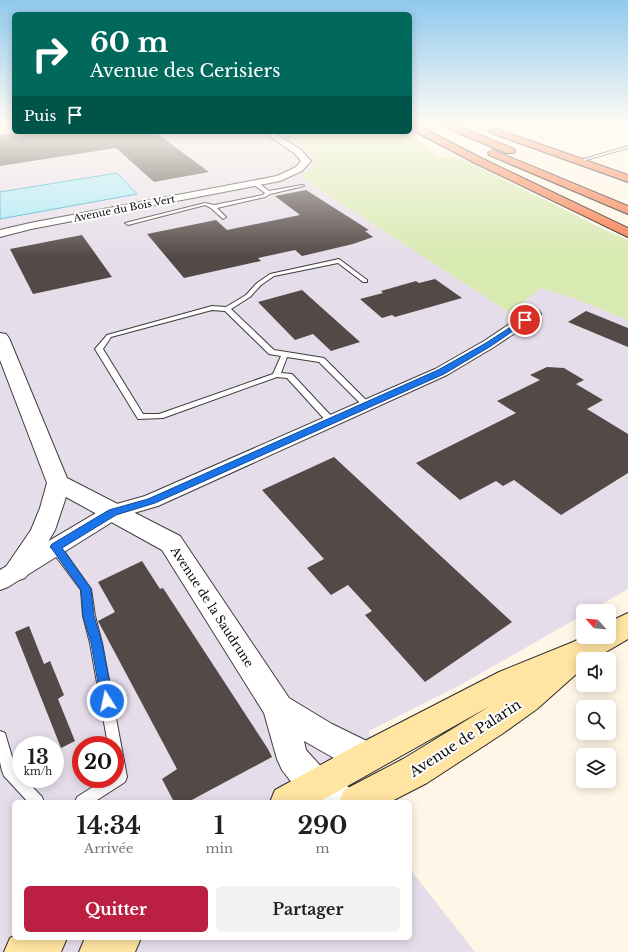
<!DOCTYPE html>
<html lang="fr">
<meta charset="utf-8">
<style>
body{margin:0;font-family:"Libre Baskerville",serif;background:#f2f2f2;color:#202124;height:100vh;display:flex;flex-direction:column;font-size:15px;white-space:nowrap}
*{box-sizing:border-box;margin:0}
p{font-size:13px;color:#757577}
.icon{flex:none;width:22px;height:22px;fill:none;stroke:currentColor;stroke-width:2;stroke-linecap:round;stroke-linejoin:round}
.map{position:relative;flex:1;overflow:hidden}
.panel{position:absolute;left:12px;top:800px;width:400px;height:140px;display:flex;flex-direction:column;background:#fff;border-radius:6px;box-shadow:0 2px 10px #0003}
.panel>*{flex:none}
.guide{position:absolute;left:12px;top:12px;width:400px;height:122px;border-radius:6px;box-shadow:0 2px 10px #0003;background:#00695c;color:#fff;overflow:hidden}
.needle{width:26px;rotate:297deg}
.fabs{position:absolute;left:576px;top:604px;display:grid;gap:8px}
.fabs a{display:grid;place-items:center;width:40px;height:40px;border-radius:6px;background:#fff;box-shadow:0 2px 10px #0003;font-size:20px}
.speed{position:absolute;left:12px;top:736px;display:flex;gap:8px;font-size:20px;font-weight:700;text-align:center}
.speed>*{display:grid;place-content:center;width:52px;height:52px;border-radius:50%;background:#fff;box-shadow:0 2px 10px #0003;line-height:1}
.speed small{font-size:10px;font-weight:400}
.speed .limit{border:6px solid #d22;background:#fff;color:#111}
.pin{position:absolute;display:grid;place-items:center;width:34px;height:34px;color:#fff;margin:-17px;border:2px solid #fff;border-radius:50%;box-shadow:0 1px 4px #0007}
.me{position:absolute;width:44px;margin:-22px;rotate:350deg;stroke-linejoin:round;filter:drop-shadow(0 0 3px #0008)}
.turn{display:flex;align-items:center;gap:14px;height:84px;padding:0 12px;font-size:18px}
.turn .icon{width:52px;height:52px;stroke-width:2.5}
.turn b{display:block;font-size:28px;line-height:34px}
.then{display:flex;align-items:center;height:38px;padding:0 12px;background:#0003;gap:8px;font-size:15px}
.eta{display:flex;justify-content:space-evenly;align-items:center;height:68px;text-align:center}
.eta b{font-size:24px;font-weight:800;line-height:28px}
.action{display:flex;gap:8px;margin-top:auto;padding:8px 12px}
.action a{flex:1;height:46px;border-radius:6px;background:#bb2043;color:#fff;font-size:16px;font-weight:800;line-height:46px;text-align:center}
.action a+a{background:#f2f2f2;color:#202124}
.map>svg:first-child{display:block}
.industrial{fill:#e6ddea;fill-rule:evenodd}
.green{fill:#d8e9b1}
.water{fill:#abe8f7;stroke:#30acd0}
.building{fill:#534946}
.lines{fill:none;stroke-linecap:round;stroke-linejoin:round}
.service-casing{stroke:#3d3d3d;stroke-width:2}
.minor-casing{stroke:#3d3d3d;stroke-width:2}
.tertiary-casing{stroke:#3d3d3d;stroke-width:2}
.secondary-casing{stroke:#2c2c2c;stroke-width:2}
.motorway-casing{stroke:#1b1b1b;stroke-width:2}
.service{fill:#fff;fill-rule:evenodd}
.minor{fill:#fff;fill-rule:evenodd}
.tertiary{fill:#fff;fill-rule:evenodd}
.secondary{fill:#ffe4a2;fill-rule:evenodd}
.motorway{fill:#f87c4c;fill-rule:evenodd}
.route{fill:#1a73e8;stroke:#114b97}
.labels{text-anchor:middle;stroke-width:4;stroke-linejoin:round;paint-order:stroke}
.far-street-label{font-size:10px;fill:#0a0a0a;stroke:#fff}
.street-label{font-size:12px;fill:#0a0a0a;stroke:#fff}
.near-street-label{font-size:14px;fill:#0a0a0a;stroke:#fff}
</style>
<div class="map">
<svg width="628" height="952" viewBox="0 0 628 952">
<rect width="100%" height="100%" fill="#fff6e7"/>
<path class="industrial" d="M0,124H14V132H309L286,136L310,152L318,160L310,170L299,176L510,313L541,288L573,298L628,320V589L590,611H583V615L462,684L369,731L387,802H14V938H410V869L475,952H0ZM21,745H55V779H21ZM81,745H115V779H81Z"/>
<polygon class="green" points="309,132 407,132 440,157 455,157 465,160 607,231 628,240 628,320 573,298 541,288 510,313 298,175 310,170 318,160 310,152 285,136"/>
<polygon class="water" points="117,173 137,194 0,219 0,192"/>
<g class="building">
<polygon points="25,132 155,132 209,172 154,182 116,148 0,166 0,135"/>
<polygon points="306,190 369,230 365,231 373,237 353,244 302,256 295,250 258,258 261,261 184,278 147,234 216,220 227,230 300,215 275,196"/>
<polygon points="82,235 112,277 33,294 10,249"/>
<polygon points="435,279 462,298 395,317 392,315 382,318 360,299 383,293 381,291 416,281 419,283"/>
<polygon points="302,290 360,342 331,351 313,334 295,340 258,302"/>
<polygon points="586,311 628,328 628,347 568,322"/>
<polygon points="547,367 564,368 584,380 576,384 603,400 587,409 628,434 628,473 561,515 514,480 503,486 496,481 460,500 416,463 516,413 497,401 540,380 530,375"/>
<polygon points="334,457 512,622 425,682 365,615 372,611 348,585 331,595 307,568 324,559 262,490"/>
<polygon points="142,561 160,589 163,588 268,749 272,757 188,802 174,802 162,779 177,769 98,621 115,612 98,582"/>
<polygon points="29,626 44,664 50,661 64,695 58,699 75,741 61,748 15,632"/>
</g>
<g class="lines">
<g class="service-casing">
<g id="service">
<polygon points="628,146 628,148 579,162 577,161"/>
<polygon points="253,182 257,182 269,191 302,185 304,186 270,194 265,197 217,208 226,217 223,219 211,208 205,205 128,225 125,223 205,203 214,205 263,195 265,193 253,184"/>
<path d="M339,259L367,280V282H363L338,263L274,276L261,285L250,297L231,309L274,350L324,358L371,405L367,407H364L319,362L287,357L281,373L292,374L334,419L335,421L334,423H328L287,378L277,377L163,418L138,419L95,349L107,335L212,306L226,307L246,295L257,283L270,274ZM212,310L225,311L269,354L281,356L273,374L159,414H143L103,349L111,337Z"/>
<polygon points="55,543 59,544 91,589 95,616 102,643 127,777 125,782 94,802 75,802 77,797 105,779 115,779 115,745 108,745 90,643 83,616 81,590 51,550 50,547 51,544"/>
<polygon points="0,731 5,733 15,767 21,774 21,779 25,779 42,797 44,802 28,802 4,776 2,771 0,762"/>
</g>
</g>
<g class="minor-casing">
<g id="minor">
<polygon points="263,132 273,132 300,149 311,161 302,171 280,181 31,229 0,237 0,230 30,223 277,176 296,167 301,161 294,153"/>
<polygon points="534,310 539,311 541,314 539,317 494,347 447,375 158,506 120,517 8,587 0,590 0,570 106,507 145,496 435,369 484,341 529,311"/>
</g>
</g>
<g class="tertiary-casing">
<polygon id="tertiary" points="0,333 6,334 9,338 67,478 180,536 289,698 332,724 377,746 382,757 377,768 366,773 332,757 304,741 306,750 327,773 353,790 358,802 311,802 303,797 282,770 277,759 264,713 162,550 66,497 55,530 33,568 25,578 16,581 7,578 3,571 31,530 40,508 47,483 0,360"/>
</g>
<g class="secondary-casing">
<g id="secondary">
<polygon points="628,613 628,639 594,659 583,659 583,668 537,709 502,734 427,783 390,802 339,802 344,790 403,759 490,706 319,802 270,802 275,790 355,746 499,672 573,642 583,637 609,637 609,622"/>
<polygon points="14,936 14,938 67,938 61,952 4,952 10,938"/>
<polygon points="85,938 141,938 135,952 79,952"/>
</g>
</g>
<g class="motorway-casing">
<g id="motorway">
<polygon points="410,124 415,124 483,159 628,228 628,237 475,163 410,129"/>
<polygon points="441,124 453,124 514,149 515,151 514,153 506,153 442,126"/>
<polygon points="494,128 628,175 628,182 491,133 489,131"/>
<polygon points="493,150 628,206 628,214 489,155 488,153"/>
</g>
</g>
<use href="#service" class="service"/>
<use href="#minor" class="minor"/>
<use href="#tertiary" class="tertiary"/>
<use href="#secondary" class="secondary"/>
<use href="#motorway" class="motorway"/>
</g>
<linearGradient id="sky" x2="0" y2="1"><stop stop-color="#8fc9ee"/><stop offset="0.48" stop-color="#fffbf4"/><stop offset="1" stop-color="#fffbf4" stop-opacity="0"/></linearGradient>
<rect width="628" height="257" fill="url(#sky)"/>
<polygon class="route" points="523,319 529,320 491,346 444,374 155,503 116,515 62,548 91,589 94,616 102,643 113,701 111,706 107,707 102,706 91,643 83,616 81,590 52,549 50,547 52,544 109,510 148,499 438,370 486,343"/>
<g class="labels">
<g class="far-street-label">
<text transform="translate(124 208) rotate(-11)" y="4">Avenue du Bois Vert</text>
</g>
<g class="street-label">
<text transform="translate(212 607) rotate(57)" y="4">Avenue de la Saudrune</text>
</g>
<g class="near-street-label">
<text transform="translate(465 738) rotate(-33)" y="5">Avenue de Palarin</text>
</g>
</g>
</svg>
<div class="fabs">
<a><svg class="needle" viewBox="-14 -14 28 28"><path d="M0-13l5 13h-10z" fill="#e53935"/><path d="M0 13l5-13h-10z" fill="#757577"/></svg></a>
<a><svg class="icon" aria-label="sound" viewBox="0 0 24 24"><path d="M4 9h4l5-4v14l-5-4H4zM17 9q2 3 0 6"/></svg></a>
<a><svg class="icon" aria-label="search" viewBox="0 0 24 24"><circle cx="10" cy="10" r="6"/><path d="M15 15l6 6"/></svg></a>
<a><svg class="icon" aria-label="layers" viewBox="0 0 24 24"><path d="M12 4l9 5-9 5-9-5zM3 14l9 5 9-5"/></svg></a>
</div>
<div class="speed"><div>13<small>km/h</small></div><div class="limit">20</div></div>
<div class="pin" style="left:525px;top:320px;background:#d93025"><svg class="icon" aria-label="arrive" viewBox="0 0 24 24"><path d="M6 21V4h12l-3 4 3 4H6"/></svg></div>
<svg class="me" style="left:107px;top:701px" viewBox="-20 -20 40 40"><circle r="17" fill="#1a73e8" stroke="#fff" stroke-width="3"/><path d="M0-11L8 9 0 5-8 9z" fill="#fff"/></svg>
<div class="guide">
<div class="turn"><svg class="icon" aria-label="right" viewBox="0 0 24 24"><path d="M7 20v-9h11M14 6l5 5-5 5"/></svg><div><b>60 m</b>Avenue des Cerisiers</div></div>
<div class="then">Puis<svg class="icon" aria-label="arrive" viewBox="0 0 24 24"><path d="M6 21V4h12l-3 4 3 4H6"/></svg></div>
</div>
<section class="panel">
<div class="eta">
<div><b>14:34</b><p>Arrivée</p></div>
<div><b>1</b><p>min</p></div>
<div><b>290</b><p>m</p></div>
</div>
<div class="action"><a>Quitter</a><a>Partager</a></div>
</section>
</div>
